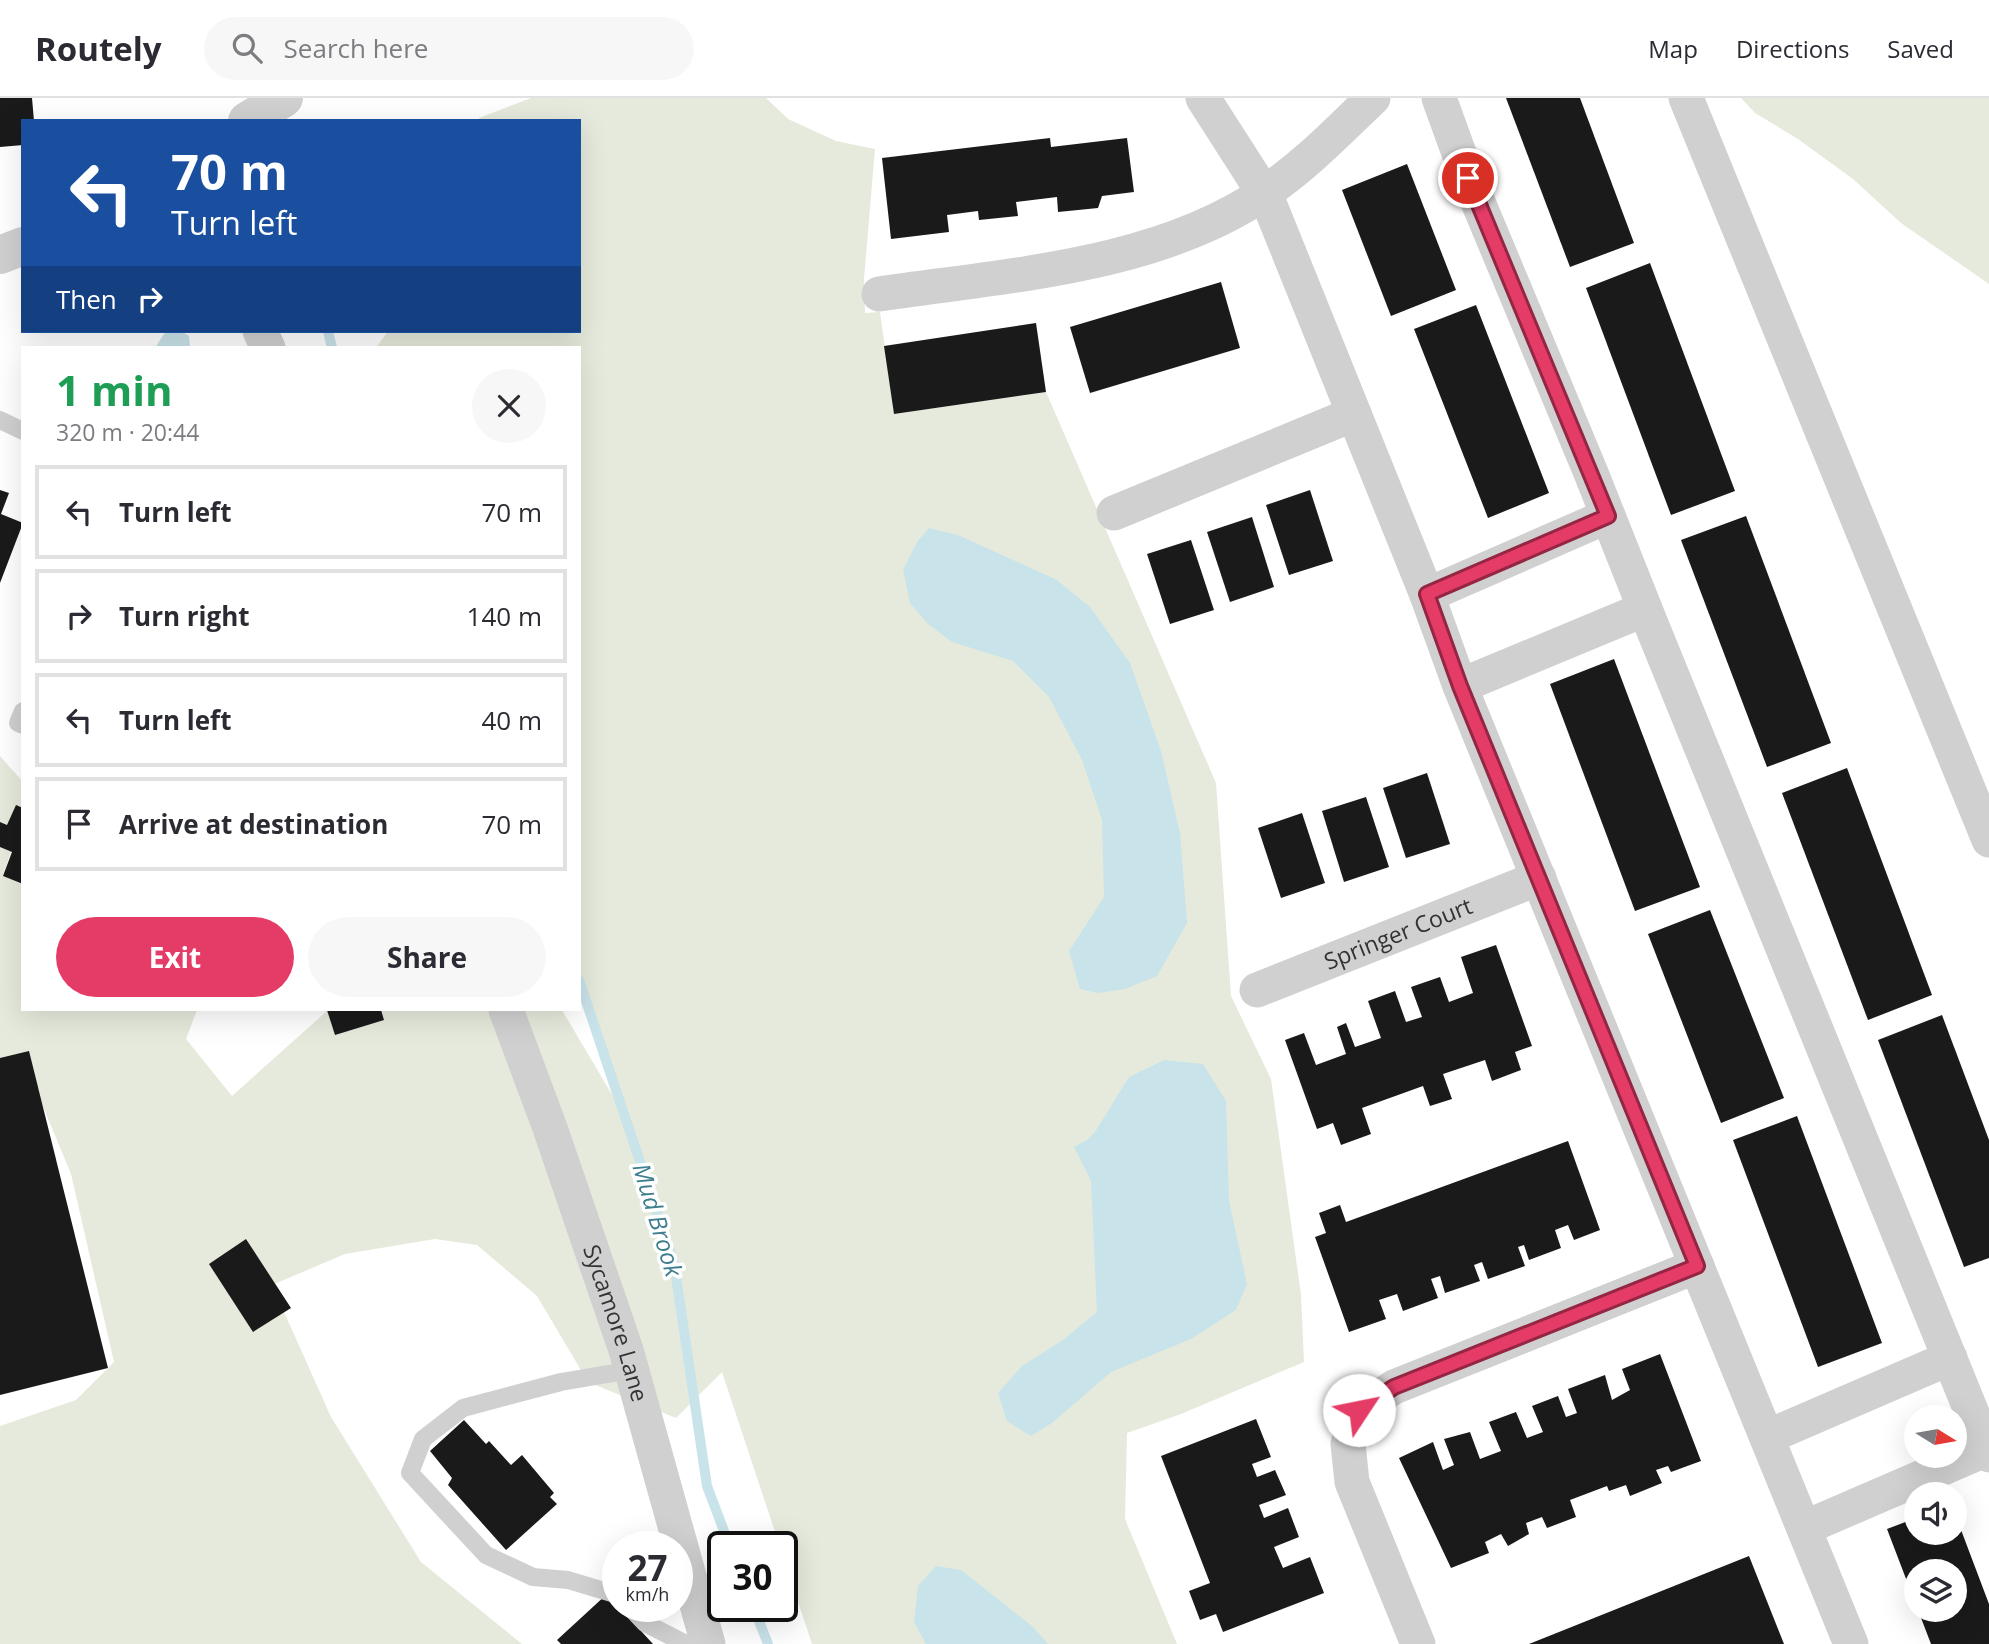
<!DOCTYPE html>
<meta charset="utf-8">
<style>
body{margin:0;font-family:"Open Sans",sans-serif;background:#f7f7f7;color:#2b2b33;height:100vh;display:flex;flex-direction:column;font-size:26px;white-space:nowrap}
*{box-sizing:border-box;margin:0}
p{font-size:23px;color:#7c7c81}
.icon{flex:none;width:38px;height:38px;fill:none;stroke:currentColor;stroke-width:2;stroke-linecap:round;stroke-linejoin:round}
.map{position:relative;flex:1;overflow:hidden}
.sheet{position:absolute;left:21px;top:248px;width:560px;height:665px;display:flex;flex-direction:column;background:#fff;border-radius:0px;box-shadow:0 7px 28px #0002}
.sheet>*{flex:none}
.top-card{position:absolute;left:21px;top:21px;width:560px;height:214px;border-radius:0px;box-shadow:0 7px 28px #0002;background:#1a4fa0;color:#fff;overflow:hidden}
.needle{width:46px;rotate:101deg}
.buttons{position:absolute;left:1904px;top:1307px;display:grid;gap:14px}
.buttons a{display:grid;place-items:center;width:63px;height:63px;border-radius:50%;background:#fff;box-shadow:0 7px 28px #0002;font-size:35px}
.speed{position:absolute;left:602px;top:1433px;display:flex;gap:14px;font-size:35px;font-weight:700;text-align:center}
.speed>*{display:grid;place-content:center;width:91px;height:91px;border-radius:50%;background:#fff;box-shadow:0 7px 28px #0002;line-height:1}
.speed small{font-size:18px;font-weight:400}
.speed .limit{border:4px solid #111;border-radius:10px;background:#fff;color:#111}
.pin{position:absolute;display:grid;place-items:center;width:60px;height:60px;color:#fff;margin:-30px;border:4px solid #fff;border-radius:50%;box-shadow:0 2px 7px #0007}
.me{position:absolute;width:77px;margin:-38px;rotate:56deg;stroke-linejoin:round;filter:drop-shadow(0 0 5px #0008)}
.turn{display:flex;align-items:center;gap:24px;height:147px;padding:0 35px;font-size:32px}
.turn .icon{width:91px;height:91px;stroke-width:2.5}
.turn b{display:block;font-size:49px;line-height:60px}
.then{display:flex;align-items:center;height:66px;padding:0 35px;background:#0003;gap:14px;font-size:26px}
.round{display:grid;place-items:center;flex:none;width:74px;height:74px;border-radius:37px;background:#f7f7f7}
.head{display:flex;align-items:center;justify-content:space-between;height:119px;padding:0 35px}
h1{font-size:42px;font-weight:700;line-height:52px;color:#1e9e55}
.primary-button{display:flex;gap:14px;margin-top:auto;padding:14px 35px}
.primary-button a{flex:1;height:80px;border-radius:42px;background:#e43b67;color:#fff;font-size:28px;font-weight:700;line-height:80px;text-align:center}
.primary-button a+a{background:#f7f7f7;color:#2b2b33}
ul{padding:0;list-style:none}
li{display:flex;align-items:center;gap:21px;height:94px;margin:0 14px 10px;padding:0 21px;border:4px solid #e1e1e2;border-radius:0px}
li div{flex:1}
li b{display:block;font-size:26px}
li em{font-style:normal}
header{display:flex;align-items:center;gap:42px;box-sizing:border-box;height:98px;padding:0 35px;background:#fff;border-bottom:2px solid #e1e1e2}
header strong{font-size:33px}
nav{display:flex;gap:38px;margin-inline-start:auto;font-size:24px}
.search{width:490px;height:63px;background:#f7f7f7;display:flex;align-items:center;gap:18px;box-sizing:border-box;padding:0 24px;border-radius:38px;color:#7c7c81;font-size:26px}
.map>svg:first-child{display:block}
.green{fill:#e5eadc}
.water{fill:#c9e3ea}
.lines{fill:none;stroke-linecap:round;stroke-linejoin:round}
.stream{stroke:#c9e3ea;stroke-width:10}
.building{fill:#1a1a1a}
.service{stroke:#d0d0d0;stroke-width:18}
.minor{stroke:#d0d0d0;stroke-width:35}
.tertiary{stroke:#d0d0d0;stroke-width:38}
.route-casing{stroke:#942643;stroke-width:18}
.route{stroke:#e43b67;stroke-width:12}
.labels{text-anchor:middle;stroke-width:7;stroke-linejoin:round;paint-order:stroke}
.street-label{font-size:23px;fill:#333;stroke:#fff}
.water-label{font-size:24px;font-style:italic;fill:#3e7e8f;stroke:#fff}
</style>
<header>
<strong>Routely</strong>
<div class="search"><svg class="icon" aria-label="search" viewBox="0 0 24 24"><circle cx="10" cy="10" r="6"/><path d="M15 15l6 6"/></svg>Search here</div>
<nav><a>Map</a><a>Directions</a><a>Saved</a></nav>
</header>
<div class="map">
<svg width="1989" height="1546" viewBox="0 0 1989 1546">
<rect width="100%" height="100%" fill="#fff"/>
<g class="green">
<polygon points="531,0 766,0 788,21 836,43 875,51 864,181 865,215 880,214 894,316 1046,294 1216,685 1231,898 1271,981 1301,1197 1304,1264 1181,1316 1127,1335 1125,1421 1177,1546 812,1546 782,1456 782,1449 780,1449 722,1274 676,1320 588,1284 537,1198 477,1147 435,1141 345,1156 272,1187 331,1319 421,1464 522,1546 0,1546 0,1328 76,1302 114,1264 71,1076 25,965 0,970 0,658 23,684 23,718 3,777 23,786 23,912 197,912 186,941 232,998 328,912 562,912 624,1017 579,882 579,250 376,250 388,233 579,233 579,23 479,23 479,20"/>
<polygon points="1741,0 1989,0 1989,186 1901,125 1853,81 1798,41 1755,15"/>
</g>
<g class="water">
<polygon points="170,233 181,233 189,238 190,250 155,250 164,236"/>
<polygon points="929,430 958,437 1057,482 1090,509 1130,565 1161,653 1180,735 1187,825 1157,878 1125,891 1098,895 1080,891 1069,853 1104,799 1102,722 1082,662 1049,599 1013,563 952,544 928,526 910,505 903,472 917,444"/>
<polygon points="1164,962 1203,966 1226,1003 1229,1103 1247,1186 1236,1212 1191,1241 1111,1274 1052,1325 1031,1338 1007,1323 998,1295 1022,1268 1063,1242 1097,1214 1091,1083 1074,1049 1087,1042 1095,1034 1129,979"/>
<polygon points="936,1468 961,1472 1032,1528 1048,1546 926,1546 914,1524 918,1488"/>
</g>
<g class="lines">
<g class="stream">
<polyline points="328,233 332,250"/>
<polyline points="579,882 674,1165 707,1388 730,1449"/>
<polyline points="753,1508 768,1546"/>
</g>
</g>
<g class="building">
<polygon points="0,0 32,0 34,23 23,23 23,47 0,49"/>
<polygon points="1506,0 1580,0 1634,145 1570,169"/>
<polygon points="1050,40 1051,49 1127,40 1134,94 1102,98 1098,110 1058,114 1057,99 1016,104 1018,118 979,122 978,113 947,117 949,134 891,141 882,60"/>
<polygon points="1407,66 1456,192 1391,218 1342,92"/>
<polygon points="1650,165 1735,393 1671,417 1586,190"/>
<polygon points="1221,184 1240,250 1090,295 1070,229"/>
<polygon points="1476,207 1549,395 1488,420 1414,231"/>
<polygon points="1036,225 1046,294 894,316 884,248"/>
<polygon points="0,392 9,395 1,416 23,425 0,485"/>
<polygon points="1310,392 1333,463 1289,477 1266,407"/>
<polygon points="1746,418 1831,645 1767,669 1681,442"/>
<polygon points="1252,419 1274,489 1230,504 1207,434"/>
<polygon points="1191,442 1214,512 1170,526 1147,456"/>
<polygon points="1614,561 1700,789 1635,813 1550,586"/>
<polygon points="1847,670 1932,897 1868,922 1782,695"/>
<polygon points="1427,675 1450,746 1406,760 1383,690"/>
<polygon points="1366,699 1389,769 1344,784 1322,713"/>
<polygon points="16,707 23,710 23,786 3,778 12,754 0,749 0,724 7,727"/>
<polygon points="1302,715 1325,785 1281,800 1258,730"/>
<polygon points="1710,812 1784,1000 1721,1025 1648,836"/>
<polygon points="1496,847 1532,948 1515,954 1521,972 1492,983 1485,962 1443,976 1452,1001 1430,1008 1423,988 1362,1010 1371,1036 1341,1047 1333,1025 1317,1031 1285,942 1304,935 1316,967 1346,956 1337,929 1346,925 1355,949 1381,940 1368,903 1395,893 1406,924 1422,919 1411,889 1440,879 1449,904 1473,895 1461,859"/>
<polygon points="327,912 381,912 384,922 335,937"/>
<polygon points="1942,917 1989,1042 1989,1160 1964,1169 1878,942"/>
<polygon points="29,953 108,1270 0,1297 0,960"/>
<polygon points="1797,1018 1882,1245 1818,1269 1733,1042"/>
<polygon points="1568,1043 1600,1132 1574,1142 1568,1127 1555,1132 1561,1150 1529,1162 1524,1147 1518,1149 1525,1168 1488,1181 1482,1164 1474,1167 1480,1183 1445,1195 1440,1178 1431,1181 1438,1200 1403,1213 1397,1196 1379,1202 1386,1221 1349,1234 1315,1139 1326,1135 1319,1115 1340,1107 1346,1124"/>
<polygon points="246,1141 291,1210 253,1234 209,1166"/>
<polygon points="1660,1256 1701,1363 1671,1374 1668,1368 1656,1372 1662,1385 1630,1398 1626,1387 1609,1393 1607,1388 1570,1402 1576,1419 1547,1430 1542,1419 1526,1425 1529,1436 1508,1448 1501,1436 1485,1444 1489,1455 1451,1470 1399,1360 1433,1344 1443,1372 1454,1367 1444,1341 1470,1334 1480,1361 1501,1353 1489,1324 1516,1314 1527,1340 1543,1334 1532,1308 1558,1298 1566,1319 1577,1315 1568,1291 1605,1277 1612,1302 1630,1292 1622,1271"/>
<polygon points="1256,1321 1271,1359 1252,1366 1257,1379 1275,1372 1286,1397 1259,1407 1264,1420 1288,1410 1299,1439 1274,1449 1283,1470 1310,1459 1324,1495 1223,1534 1216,1516 1200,1522 1189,1493 1210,1485 1161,1358"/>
<polygon points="464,1322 486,1346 489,1343 511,1367 522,1357 554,1395 550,1399 557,1406 506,1452 448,1387 452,1380 430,1353"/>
<polygon points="1955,1416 1989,1506 1989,1546 1931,1546 1918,1512 1955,1512 1955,1474 1916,1474 1916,1507 1887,1431 1916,1420 1916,1435 1955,1435"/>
<polygon points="1749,1458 1784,1546 1529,1546"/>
<polygon points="607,1496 618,1508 653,1546 561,1546 557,1542"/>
</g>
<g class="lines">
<g class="service">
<polyline points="0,322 23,333"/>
<polyline points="23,613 18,625 23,627"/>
<polyline points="618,1497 568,1482 533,1479 486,1457 410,1375 423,1341 463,1310 561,1284 631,1272"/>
<polyline points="629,1508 645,1525 686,1546"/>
</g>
<g class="minor">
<polyline points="1203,0 1267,100 1427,497 1460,588 1851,1546"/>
<polyline points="1439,0 1468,80 1591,375 1645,511 1460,588"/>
<polyline points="1686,0 1989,742"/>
<path d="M879,196C1007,177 1157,169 1266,94C1307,66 1337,34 1373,0"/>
<polyline points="260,233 268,250"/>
<polyline points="1114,415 1354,316"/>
<polyline points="1427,497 1608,418"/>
<polyline points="1645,511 1989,1357"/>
<path id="s1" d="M1257,892L1539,780"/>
<path id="s2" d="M506,912L550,1030L626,1252L708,1546"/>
<polyline points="1767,1339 1950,1260"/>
<polyline points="1804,1430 1987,1351"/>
<polyline points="1418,1546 1352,1384 1348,1346 1359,1312 1394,1289 1697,1168"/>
</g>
<g class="tertiary">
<polyline points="247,23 284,0"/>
<polyline points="0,157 23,148"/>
</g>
</g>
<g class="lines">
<g class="route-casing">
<polyline id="route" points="1359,1312 1394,1289 1697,1168 1460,588 1427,496 1608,418 1468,80"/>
</g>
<use href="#route" class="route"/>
</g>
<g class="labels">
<g class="street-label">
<text dy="8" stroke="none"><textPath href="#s1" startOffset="152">Springer Court</textPath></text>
<text dy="8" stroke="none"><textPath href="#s2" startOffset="332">Sycamore Lane</textPath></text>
</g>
<g class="water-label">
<text transform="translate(657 1122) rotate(73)" y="8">Mud Brook</text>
</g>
</g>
</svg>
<div class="buttons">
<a><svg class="needle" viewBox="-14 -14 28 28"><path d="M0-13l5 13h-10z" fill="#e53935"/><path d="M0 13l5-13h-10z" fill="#7c7c81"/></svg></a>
<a><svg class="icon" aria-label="sound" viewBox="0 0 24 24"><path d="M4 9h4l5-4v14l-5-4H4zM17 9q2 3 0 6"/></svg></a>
<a><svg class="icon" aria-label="layers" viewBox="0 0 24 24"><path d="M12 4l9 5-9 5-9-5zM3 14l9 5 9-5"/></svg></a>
</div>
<div class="speed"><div>27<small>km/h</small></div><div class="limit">30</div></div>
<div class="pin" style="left:1468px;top:80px;background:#d93025"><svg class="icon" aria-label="arrive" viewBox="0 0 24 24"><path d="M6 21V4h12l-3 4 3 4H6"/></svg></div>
<svg class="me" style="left:1359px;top:1312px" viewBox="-20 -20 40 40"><circle r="19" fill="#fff"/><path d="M0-13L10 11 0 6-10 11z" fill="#e43b67"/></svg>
<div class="top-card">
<div class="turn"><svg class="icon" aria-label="left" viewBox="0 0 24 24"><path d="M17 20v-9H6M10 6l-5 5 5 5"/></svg><div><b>70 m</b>Turn left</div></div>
<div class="then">Then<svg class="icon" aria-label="right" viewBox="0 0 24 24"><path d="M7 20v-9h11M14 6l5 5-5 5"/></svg></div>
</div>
<section class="sheet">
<div class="head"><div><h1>1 min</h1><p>320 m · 20:44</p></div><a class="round"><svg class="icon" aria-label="close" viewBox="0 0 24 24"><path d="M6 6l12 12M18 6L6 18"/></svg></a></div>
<ul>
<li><svg class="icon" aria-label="left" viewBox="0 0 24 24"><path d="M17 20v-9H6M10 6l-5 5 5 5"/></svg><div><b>Turn left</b></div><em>70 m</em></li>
<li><svg class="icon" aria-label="right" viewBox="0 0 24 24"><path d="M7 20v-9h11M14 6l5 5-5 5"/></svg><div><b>Turn right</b></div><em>140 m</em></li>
<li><svg class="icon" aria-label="left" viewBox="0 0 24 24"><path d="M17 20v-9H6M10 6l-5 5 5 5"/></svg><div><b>Turn left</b></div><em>40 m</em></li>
<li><svg class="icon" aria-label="arrive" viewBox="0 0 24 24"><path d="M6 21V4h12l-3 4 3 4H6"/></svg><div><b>Arrive at destination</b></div><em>70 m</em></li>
</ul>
<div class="primary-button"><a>Exit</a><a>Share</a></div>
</section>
</div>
